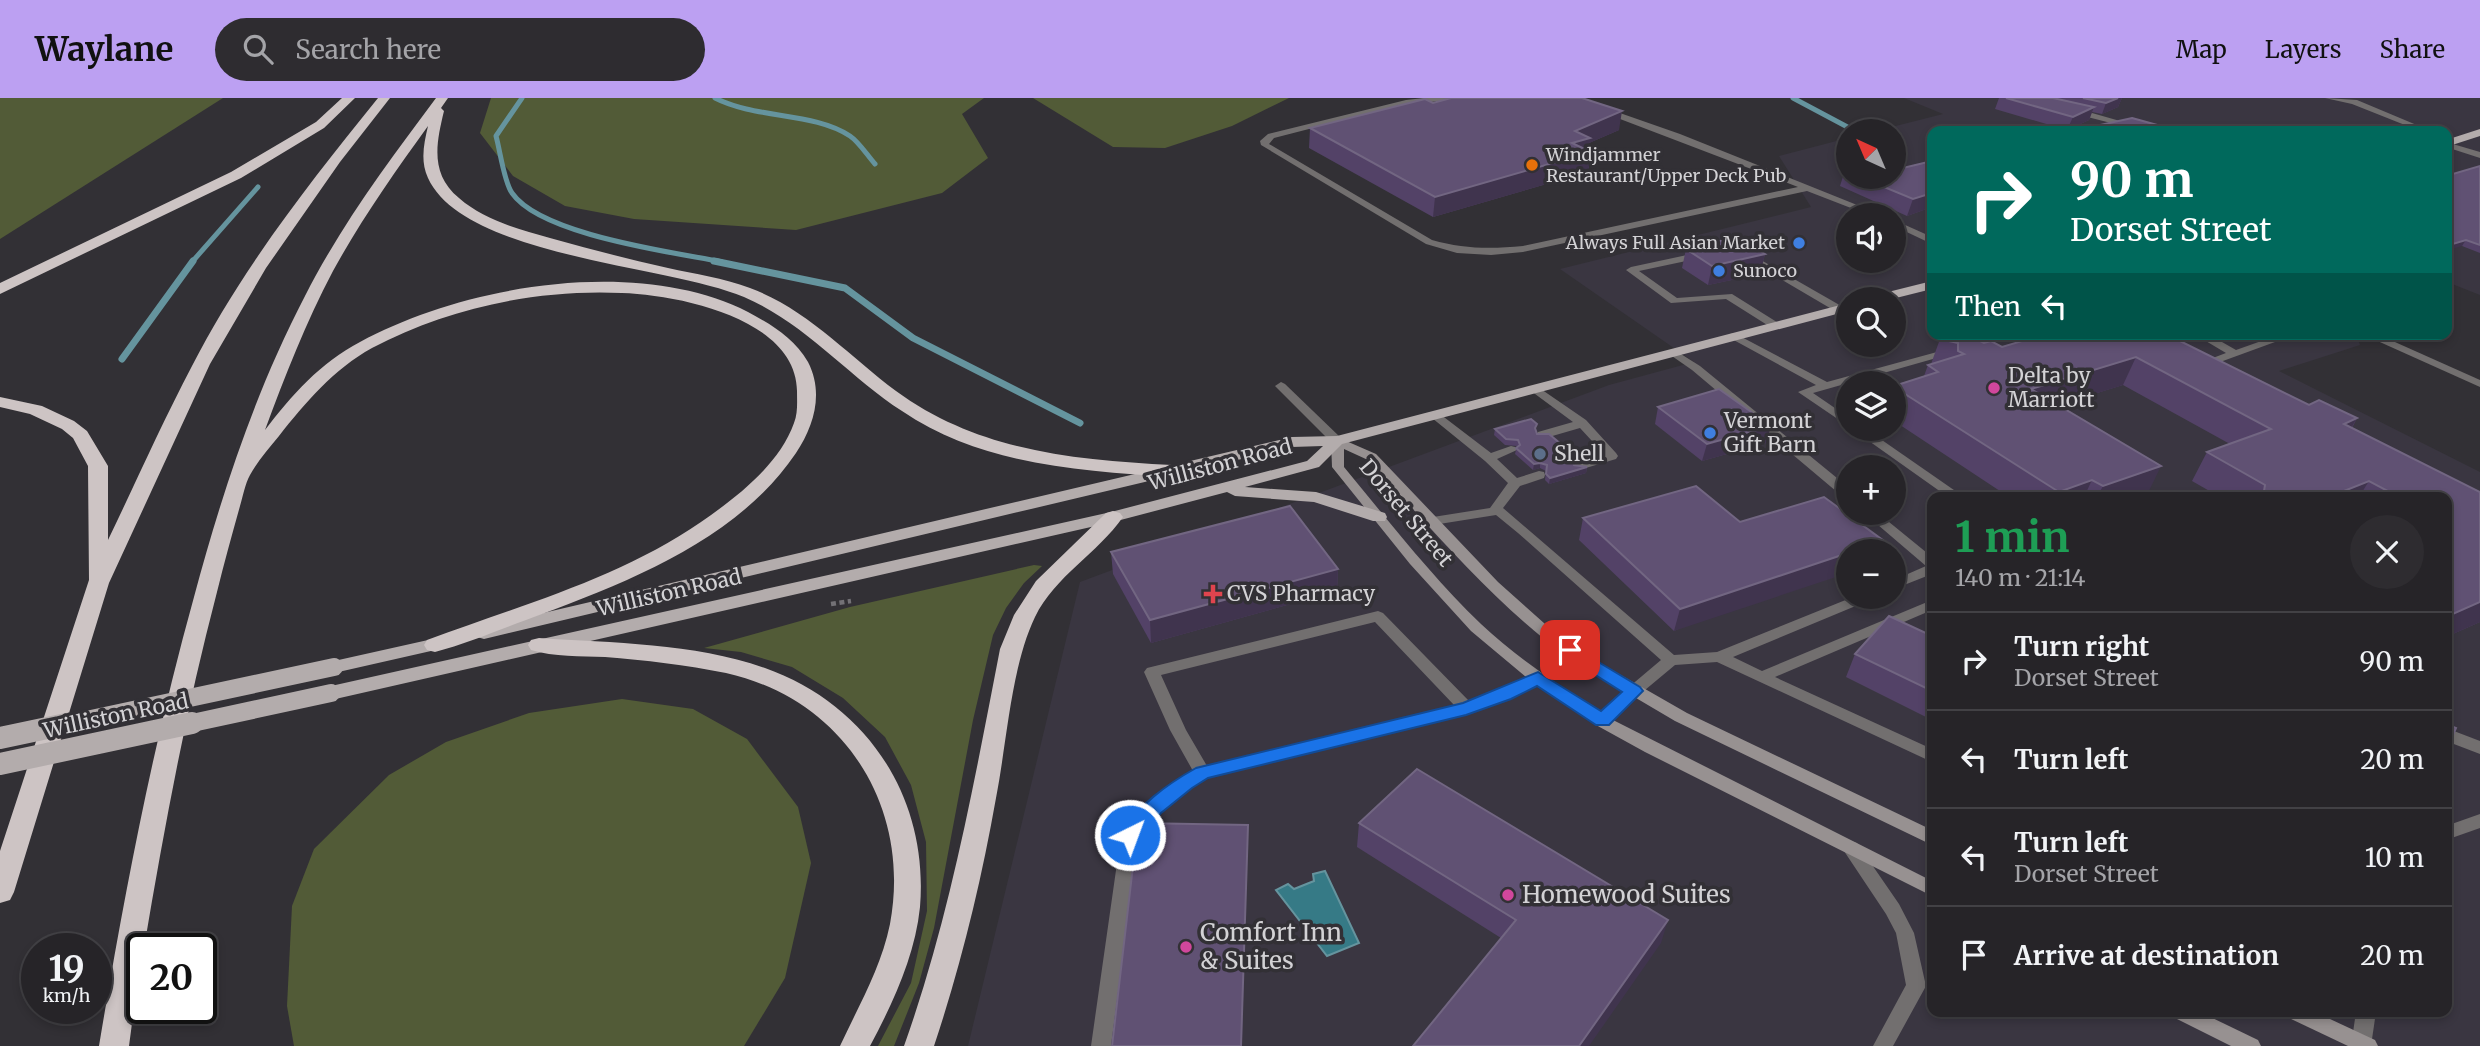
<!DOCTYPE html>
<meta charset="utf-8">
<style>
body{margin:0;font-family:Merriweather,serif;background:#2e2c30;color:#f1f3f6;height:100vh;display:flex;flex-direction:column;font-size:26px;white-space:nowrap}
*{box-sizing:border-box;margin:0}
p{font-size:23px;color:#a4a4a8}
.icon{flex:none;width:38px;height:38px;fill:none;stroke:currentColor;stroke-width:2;stroke-linecap:round;stroke-linejoin:round}
.map{position:relative;flex:1;overflow:hidden}
.sheet{position:absolute;left:1927px;top:394px;width:525px;height:525px;display:flex;flex-direction:column;background:#262428;border-radius:14px;box-shadow:0 4px 10px #0003,0 0 0 2px #424145}
.sheet>*{flex:none}
.banner{position:absolute;left:1927px;top:28px;width:525px;height:214px;border-radius:14px;box-shadow:0 4px 10px #0003,0 0 0 2px #424145;background:#00695c;color:#fff;overflow:hidden}
.needle{width:46px;rotate:316deg}
.tools{position:absolute;left:1836px;top:21px;display:grid;gap:14px}
.tools a{display:grid;place-items:center;width:70px;height:70px;border-radius:50%;background:#262428;box-shadow:0 4px 10px #0003,0 0 0 2px #424145;font-size:35px}
.speed{position:absolute;left:21px;top:835px;display:flex;gap:14px;font-size:35px;font-weight:700;text-align:center}
.speed>*{display:grid;place-content:center;width:91px;height:91px;border-radius:50%;background:#262428;box-shadow:0 4px 10px #0003,0 0 0 2px #424145;line-height:1}
.speed small{font-size:18px;font-weight:400}
.speed .limit{border:4px solid #111;border-radius:10px;background:#fff;color:#111}
.pin{position:absolute;display:grid;place-items:center;width:60px;height:60px;color:#fff;margin:-30px;border-radius:14px;box-shadow:0 4px 10px #0006}
.me{position:absolute;width:77px;margin:-38px;rotate:42deg;stroke-linejoin:round;filter:drop-shadow(0 0 5px #0008)}
.turn{display:flex;align-items:center;gap:24px;height:147px;padding:0 28px;font-size:32px}
.turn .icon{width:91px;height:91px;stroke-width:2.5}
.turn b{display:block;font-size:49px;line-height:60px}
.then{display:flex;align-items:center;height:66px;padding:0 28px;background:#0003;gap:14px;font-size:26px}
.round{display:grid;place-items:center;flex:none;width:74px;height:74px;border-radius:37px;background:#2e2c30}
.summary{display:flex;align-items:center;justify-content:space-between;height:119px;padding:0 28px}
h1{font-size:42px;font-weight:700;line-height:52px;color:#1e9e55}
ul{padding:0;list-style:none}
li{display:flex;align-items:center;gap:21px;height:98px;padding:0 28px;border-top:2px solid #424145}
li div{flex:1}
li b{display:block;font-size:26px}
li em{font-style:normal}
header{display:flex;align-items:center;gap:42px;box-sizing:border-box;height:98px;padding:0 35px;background:#bca0f2;color:#111}
header strong{font-size:33px}
nav{display:flex;gap:38px;margin-inline-start:auto;font-size:24px}
.search{width:490px;height:63px;background:#2e2c30;display:flex;align-items:center;gap:18px;box-sizing:border-box;padding:0 24px;border-radius:38px;color:#a4a4a8;font-size:26px}
.map>svg:first-child{display:block}
.built{fill:#3a3641;fill-rule:evenodd}
.green{fill:#525b37}
.water{fill:#367a86;stroke:#65949e;stroke-width:2}
.lines{fill:none;stroke-linecap:round;stroke-linejoin:round}
.stream-far1{stroke:#65949e;stroke-width:5}
.stream{stroke:#65949e;stroke-width:7}
.path{stroke:#737176;stroke-width:4.5;stroke-dasharray:5 3.5;stroke-linecap:butt}
.service{fill:#726f6f;fill-rule:evenodd}
.minor{fill:#726f6f;fill-rule:evenodd}
.secondary{fill:#979191;fill-rule:evenodd}
.primary{fill:#b3acac;fill-rule:evenodd}
.motorway{fill:#cdc4c4;fill-rule:evenodd}
.primary-bridge-far1{stroke:#b3acac;stroke-width:18}
.primary-bridge{stroke:#b3acac;stroke-width:22}
.wall{fill:#534267}
.shaded-wall{fill:#40344e}
.building{fill:#605173;stroke:#726682;stroke-width:2}
.route{fill:#1a73e8;stroke:#114b97;stroke-width:2}
.food-dot{fill:#e8710a;stroke:#323035;stroke-width:2.5}
.shop-dot{fill:#3f7fe0;stroke:#323035;stroke-width:2.5}
.hotel-dot{fill:#d1479c;stroke:#323035;stroke-width:2.5}
.service-dot{fill:#5c6f8a;stroke:#323035;stroke-width:2.5}
.health-dot{fill:#e0444e;stroke:#323035;stroke-width:2.5}
.labels{text-anchor:middle;stroke-width:7;stroke-linejoin:round;paint-order:stroke}
.far-poi-label{font-size:18px;fill:#d3d2d5;stroke:#323035;text-anchor:start}
.poi-label{font-size:21px;fill:#d3d2d5;stroke:#323035;text-anchor:start}
.street-label{font-size:21px;fill:#d3d2d5;stroke:#323035}
.near-poi-label{font-size:24px;fill:#d3d2d5;stroke:#323035;text-anchor:start}
</style>
<header>
<strong>Waylane</strong>
<div class="search"><svg class="icon" aria-label="search" viewBox="0 0 24 24"><circle cx="10" cy="10" r="6"/><path d="M15 15l6 6"/></svg>Search here</div>
<nav><a>Map</a><a>Layers</a><a>Share</a></nav>
</header>
<div class="map">
<svg width="2480" height="948" viewBox="0 0 2480 948">
<rect width="100%" height="100%" fill="#323035"/>
<path class="built" d="M1904,0H2480V197L2447,184L2446,33H1932V236H2356L2360,247L2279,273L2480,374V948H968L1080,484L1609,287L1694,264L1560,171L1811,109L1779,58L1848,40V79H1894V33H1876L1943,16ZM1848,117H1894V163H1848ZM1848,201H1894V247H1848ZM1848,285H1894V331H1848ZM1848,369H1894V415H1848ZM1932,399H2446V914H1932ZM1848,453H1894V499H1848Z"/>
<g class="green">
<polygon points="0,0 223,0 0,141"/>
<polygon points="491,0 984,0 962,16 988,60 942,95 796,132 634,121 565,108 513,78 480,35"/>
<polygon points="1033,0 1289,0 1232,28 1165,50 1113,49"/>
<polygon points="1034,467 1042,468 1024,485 1006,510 993,537 973,622 934,830 919,885 894,948 878,948 911,885 927,813 926,744 911,687 885,639 843,600 792,569 741,554 704,550 850,509"/>
<polygon points="622,601 693,611 747,641 798,709 811,765 785,880 744,948 294,948 287,908 292,808 314,751 389,677 446,644 529,615"/>
</g>
<polygon class="water" points="1325,773 1359,845 1327,858 1276,792 1288,786 1294,791 1314,783 1313,776"/>
<g class="lines">
<g class="stream-far1">
<path d="M522,0L496,38C500,52 504,84 512,95C541,137 672,154 722,164"/>
<path d="M715,0C756,21 814,14 850,38C859,44 867,57 875,66"/>
<polyline points="1793,0 1855,33"/>
<polyline points="192,164 258,89"/>
</g>
<g class="stream">
<polyline points="714,163 845,190 913,240 1080,325"/>
<polyline points="122,261 193,163"/>
</g>
<polyline class="path" points="831,506 851,503"/>
<g class="service">
<path d="M1424,0H1456L1452,2L1406,6L1274,40L1269,46L1432,142C1463,151 1491,151 1523,148L1798,89L1565,0H1577L1680,36L1882,117H1869L1807,93L1523,154L1491,157L1457,155L1426,146L1261,47L1260,43L1268,36L1406,2Z"/>
<polygon points="2325,0 2357,2 2431,33 2420,33 2352,6"/>
<polygon points="2072,11 2078,11 2155,33 2142,33 2072,15"/>
<polygon points="2446,44 2480,54 2480,60 2446,49"/>
<polygon points="1894,122 1932,139 1932,146 1894,128"/>
<polygon points="1701,154 1706,157 1705,159 1639,173 1677,200 1732,196 1780,226 1780,230 1772,230 1726,201 1671,205 1626,172 1631,169"/>
<polygon points="1747,154 1843,209 1844,211 1839,214 1835,213 1743,159 1742,157"/>
<polygon points="1734,235 1827,284 2003,236 2021,236 1813,295 1848,319 1848,328 1798,294 1816,287 1730,240 1730,236"/>
<polygon points="2194,236 2208,236 2236,252 2281,236 2297,236 2201,271 2195,268 2197,266 2226,255"/>
<polygon points="1673,251 1700,268 1848,389 1848,400 1843,399 1692,272 1669,256 1667,254"/>
<polygon points="1281,284 1285,286 1341,340 1343,343 1341,346 1333,346 1275,288"/>
<polygon points="1535,287 1586,322 1616,355 1618,358 1616,361 1579,372 1575,371 1573,368 1575,365 1604,356 1580,330 1542,341 1538,340 1536,337 1538,334 1573,324 1531,293 1529,291"/>
<polygon points="1436,313 1491,355 1511,348 1515,349 1517,352 1497,361 1517,380 1539,373 1544,374 1545,377 1544,380 1520,388 1503,410 1674,557 1717,554 1853,499 1872,499 1870,502 1733,559 1762,573 1932,502 1932,512 1775,579 1932,651 1932,664 1717,564 1675,567 1639,597 1629,597 1626,593 1629,589 1661,562 1518,435 1496,417 1433,427 1426,423 1433,419 1490,410 1508,385 1485,363 1432,320 1430,317"/>
<polygon points="1852,331 1866,331 1964,399 1948,399"/>
<polygon points="1864,415 1878,415 1932,459 1932,476 1894,491 1894,482 1926,468"/>
<path d="M1378,513L1383,515L1469,603L1500,593L1532,576H1542L1545,580L1542,584L1510,601L1472,614L1208,680C1180,695 1159,716 1138,739L1111,948H1091L1121,737L1148,705L1179,681L1193,673L1170,632L1144,574L1147,570ZM1375,524L1454,607L1207,668L1186,632L1161,577Z"/>
<polygon points="2446,630 2480,643 2480,656 2446,643"/>
<polygon points="2480,716 2480,730 2446,742 2446,728"/>
<polygon points="1851,743 1857,745 1899,806 1914,835 1926,888 1893,948 1873,948 1906,887 1896,835 1886,816 1842,750 1845,745"/>
<polygon points="2356,914 2376,914 2371,948 2351,948"/>
</g>
<polygon class="minor" points="2362,236 2377,236 2480,282 2480,289"/>
<g class="secondary">
<path d="M1337,339L1376,356L1498,484L1554,534L1598,564L1687,615L1932,732V747L1675,623L1636,600L1613,622L1932,783V798L1645,654L1596,627L1532,584L1471,533L1410,466L1332,369L1331,343ZM1344,351L1368,362C1424,422 1479,488 1544,541C1569,561 1597,577 1624,593L1601,615C1560,588 1517,560 1481,526C1431,478 1388,422 1344,369Z"/>
<polygon points="2172,914 2200,914 2258,942 2261,948 2231,948 2175,920"/>
<polygon points="2286,914 2315,914 2375,942 2378,948 2348,948 2289,920"/>
</g>
<g class="primary">
<polygon points="2480,31 2480,38 2446,49 2446,42"/>
<polygon points="1932,183 1932,191 1892,201 1870,201 1872,198"/>
<polygon points="1848,205 1848,213 1342,346 1319,369 1245,389 1316,394 1385,415 1387,419 1385,423 1373,423 1314,404 1235,398 1227,394 1113,424 331,602 324,600 321,595 324,590 331,588 1111,414 1307,363 1323,348 1292,349 484,541 477,539 475,535 477,531 484,529 1292,339 1337,338"/>
<polygon points="446,538 453,540 455,544 453,548 334,575 327,574 325,569 327,564 334,563"/>
</g>
<g class="motorway">
<polygon points="342,0 355,0 324,30 241,80 0,196 0,185 231,74 316,24"/>
<path d="M378,0H390L340,64L266,170L210,266L109,485L14,794L10,802L0,805V753L89,482L88,368L73,340L62,331L30,316L0,309V299L42,308L74,323L87,333L108,368V442C136,384 162,325 192,268C241,172 310,84 378,0Z"/>
<path d="M436,0H448L441,10L444,13C436,46 430,76 459,100C484,122 518,131 550,140C589,151 628,161 668,170C695,176 723,180 750,190C807,211 848,257 896,293C978,353 1074,362 1172,367L1182,373L1172,379C1079,373 982,367 902,313C847,277 805,225 744,199C668,167 464,159 428,80C420,63 424,45 428,28C394,75 361,122 333,173C306,224 285,278 265,332C291,298 321,264 360,244C464,187 638,158 748,214C772,227 794,240 808,264C824,295 814,328 796,355C736,444 623,486 526,522C496,533 466,546 435,554L427,552L424,547L427,542C519,508 620,480 701,424C737,399 779,367 794,325C798,315 797,304 797,293C796,220 678,197 622,195C537,191 447,210 372,250C334,271 305,305 279,338C269,350 257,364 250,377C245,386 243,398 240,408C232,437 224,465 217,494C186,612 164,731 144,850H142L129,948H99C124,797 153,646 194,499C222,395 255,294 305,198C341,127 389,63 436,0Z"/>
<path d="M1113,413L1120,415L1123,419C1098,455 1055,478 1035,519C1011,569 1007,644 996,700C981,785 961,867 934,948H904C950,819 974,685 1000,551L1014,517L1036,483L1106,415Z"/>
<path d="M539,540C613,545 694,545 765,570C867,606 929,700 920,809C915,858 893,905 870,948H840C859,907 881,870 890,826C912,708 843,601 726,575C686,567 645,562 605,559C581,558 554,559 531,552L528,547L531,542Z"/>
</g>
<g class="primary-bridge-far1">
<polyline points="63,627 334,569"/>
<polyline points="183,627 331,595"/>
</g>
<g class="primary-bridge">
<polyline points="0,640 71,625"/>
<polyline points="0,666 192,625"/>
</g>
</g>
<g class="wall">
<polygon points="1999,0 2122,0 2118,9 2102,16 2092,14 2089,22 2067,32 1995,11"/>
<polygon points="1433,5 1619,32 1589,45 1588,52 1591,54 1588,74 1433,119 1309,50 1310,30"/>
<polygon points="1932,63 1932,109 1907,118 1840,88 1845,72 1848,71 1848,79 1894,79 1903,70"/>
<polygon points="2480,68 2480,155 2462,148"/>
<polygon points="1686,151 1765,156 1760,176 1708,187 1682,170"/>
<polygon points="2166,236 2309,307 2357,320 2352,330 2480,394 2480,524 2446,539 2446,399 2220,399 2192,383 2207,354 2230,346 2123,287 2058,307 2147,397 2141,399 2009,399 1894,323 1894,288 1924,278 1928,267 1931,266 1940,241 1978,242 1984,245 2002,249"/>
<polygon points="1658,309 1766,345 1702,363 1655,326"/>
<polygon points="1495,331 1536,333 1537,336 1573,364 1574,367 1587,369 1586,375 1549,386 1545,382 1546,373 1540,370 1533,372 1515,356 1517,348 1505,347 1494,337"/>
<polygon points="1583,420 1740,424 1884,443 1880,453 1848,453 1674,533 1579,442"/>
<polygon points="1111,454 1338,471 1337,493 1151,545 1113,476"/>
<polygon points="1932,535 1932,622 1846,579 1855,556 1930,537"/>
<polygon points="1359,725 1661,845 1501,840 1357,749"/>
</g>
<g class="shaded-wall">
<polygon points="2118,0 2122,0 2118,9 2102,16 2106,5"/>
<polygon points="2094,9 2089,22 2067,32 2073,19"/>
<polygon points="1622,13 1619,32 1589,45 1587,55 1591,54 1588,74 1433,119 1435,99 1575,33"/>
<polygon points="1932,95 1932,109 1907,118 1913,101"/>
<polygon points="2466,142 2462,148 2446,153 2446,148"/>
<polygon points="1765,156 1760,176 1708,187 1712,168"/>
<polygon points="2136,259 2123,287 2020,319 2031,291"/>
<polygon points="2357,320 2341,348 2344,326"/>
<polygon points="1771,328 1766,345 1702,363 1707,346"/>
<polygon points="1540,365 1540,370 1533,372 1534,366"/>
<polygon points="2161,368 2147,397 2141,399 2097,399 2103,388"/>
<polygon points="1587,369 1586,375 1549,386 1550,380"/>
<polygon points="2092,382 2084,399 2056,399 2059,394"/>
<polygon points="2369,383 2359,399 2329,399"/>
<polygon points="1884,443 1880,453 1853,453"/>
<polygon points="1848,455 1848,475 1674,533 1680,511"/>
<polygon points="1338,471 1337,493 1151,545 1150,522"/>
<polygon points="2480,504 2480,524 2446,539 2446,519"/>
<polygon points="1248,727 1242,948 1241,948"/>
<polygon points="1668,822 1661,845 1589,948 1579,948"/>
</g>
<g class="building">
<polygon points="1451,0 1582,0 1622,13 1575,33 1590,40 1572,45 1591,54 1435,99 1310,30 1425,1 1433,5"/>
<polygon points="2006,0 2053,0 2094,9 2073,19"/>
<polygon points="2083,0 2118,0 2106,5"/>
<polygon points="2132,20 2179,33 2073,33"/>
<polygon points="1932,63 1932,95 1913,101 1860,79 1894,79 1894,67 1903,70"/>
<polygon points="2480,68 2480,147 2466,142 2446,148 2446,78"/>
<polygon points="1737,139 1765,156 1712,168 1686,151"/>
<polygon points="1955,236 1979,236 1980,237 1977,239 1978,242 1984,245 1991,243 2002,249 2046,236 2166,236 2309,307 2319,302 2357,320 2344,326 2480,394 2480,504 2446,519 2446,399 2399,399 2369,383 2329,399 2263,399 2265,387 2207,354 2271,331 2136,259 2031,291 2161,368 2103,388 2092,382 2059,394 1894,289 1894,288 1938,274 1928,267 1964,256 1958,253 1958,245 1940,241"/>
<polygon points="1719,291 1771,328 1707,346 1658,309"/>
<polygon points="1531,321 1537,326 1535,330 1537,336 1549,336 1574,357 1572,361 1574,367 1587,369 1550,380 1546,376 1547,367 1540,365 1534,366 1516,350 1520,347 1518,342 1506,341 1495,331"/>
<polygon points="1696,388 1740,424 1824,399 1884,443 1853,453 1848,453 1848,455 1680,511 1583,420"/>
<polygon points="1290,408 1338,471 1150,522 1111,454"/>
<polygon points="1889,518 1930,537 1932,535 1932,593 1855,556"/>
<polygon points="2446,626 2456,630 2446,653"/>
<polygon points="1417,671 1668,822 1579,948 1413,948 1516,822 1359,725"/>
<polygon points="1138,725 1248,727 1241,948 1112,948"/>
</g>
<path class="route" d="M1570,547L1640,589L1643,593L1609,627H1596L1537,588L1511,601L1466,617L1208,680L1192,690L1161,715L1137,742L1130,745L1123,742L1120,737C1135,709 1169,685 1196,670L1463,605L1538,574L1601,613L1622,594L1564,557L1562,552Z"/>
<circle class="food-dot" cx="1532" cy="67" r="7"/>
<g class="shop-dot">
<circle cx="1799" cy="145" r="7"/>
<circle cx="1719" cy="173" r="7"/>
<circle cx="1710" cy="335" r="7"/>
</g>
<g class="hotel-dot">
<circle cx="1994" cy="290" r="7"/>
<circle cx="1508" cy="797" r="7"/>
<circle cx="1186" cy="849" r="7"/>
</g>
<circle class="service-dot" cx="1540" cy="356" r="7"/>
<path class="health-dot" d="M1209.5 485.5h7v7h7v7h-7v7h-7v-7h-7v-7h7z"/>
<g class="labels">
<g class="far-poi-label">
<text x="1546" y="63">Windjammer<tspan x="1546" dy="21">Restaurant/Upper Deck Pub</tspan></text>
<text x="1785" y="151" text-anchor="end">Always Full Asian Market</text>
<text x="1733" y="179">Sunoco</text>
</g>
<g class="poi-label">
<text x="2008" y="285">Delta by<tspan x="2008" dy="24">Marriott</tspan></text>
<text x="1724" y="330">Vermont<tspan x="1724" dy="24">Gift Barn</tspan></text>
<text x="1554" y="363">Shell</text>
<text x="1227" y="503">CVS Pharmacy</text>
</g>
<g class="street-label">
<text transform="translate(1220 367) rotate(-15)" y="7">Williston Road</text>
<text transform="translate(1406 415) rotate(50)" y="7">Dorset Street</text>
<text transform="translate(669 495) rotate(-13)" y="7">Williston Road</text>
<text transform="translate(116 618) rotate(-12)" y="7">Williston Road</text>
</g>
<g class="near-poi-label">
<text x="1522" y="805">Homewood Suites</text>
<text x="1200" y="843">Comfort Inn<tspan x="1200" dy="28">&amp; Suites</tspan></text>
</g>
</g>
</svg>
<div class="tools">
<a><svg class="needle" viewBox="-14 -14 28 28"><path d="M0-13l5 13h-10z" fill="#e53935"/><path d="M0 13l5-13h-10z" fill="#a4a4a8"/></svg></a>
<a><svg class="icon" aria-label="sound" viewBox="0 0 24 24"><path d="M4 9h4l5-4v14l-5-4H4zM17 9q2 3 0 6"/></svg></a>
<a><svg class="icon" aria-label="search" viewBox="0 0 24 24"><circle cx="10" cy="10" r="6"/><path d="M15 15l6 6"/></svg></a>
<a><svg class="icon" aria-label="layers" viewBox="0 0 24 24"><path d="M12 4l9 5-9 5-9-5zM3 14l9 5 9-5"/></svg></a>
<a>+</a>
<a>−</a>
</div>
<div class="speed"><div>19<small>km/h</small></div><div class="limit">20</div></div>
<div class="pin" style="left:1570px;top:552px;background:#d93025"><svg class="icon" aria-label="arrive" viewBox="0 0 24 24"><path d="M6 21V4h12l-3 4 3 4H6"/></svg></div>
<svg class="me" style="left:1130px;top:737px" viewBox="-20 -20 40 40"><circle r="17" fill="#1a73e8" stroke="#fff" stroke-width="3"/><path d="M0-11L8 9 0 5-8 9z" fill="#fff"/></svg>
<div class="banner">
<div class="turn"><svg class="icon" aria-label="right" viewBox="0 0 24 24"><path d="M7 20v-9h11M14 6l5 5-5 5"/></svg><div><b>90 m</b>Dorset Street</div></div>
<div class="then">Then<svg class="icon" aria-label="left" viewBox="0 0 24 24"><path d="M17 20v-9H6M10 6l-5 5 5 5"/></svg></div>
</div>
<section class="sheet">
<div class="summary"><div><h1>1 min</h1><p>140 m · 21:14</p></div><a class="round"><svg class="icon" aria-label="close" viewBox="0 0 24 24"><path d="M6 6l12 12M18 6L6 18"/></svg></a></div>
<ul>
<li><svg class="icon" aria-label="right" viewBox="0 0 24 24"><path d="M7 20v-9h11M14 6l5 5-5 5"/></svg><div><b>Turn right</b><p>Dorset Street</p></div><em>90 m</em></li>
<li><svg class="icon" aria-label="left" viewBox="0 0 24 24"><path d="M17 20v-9H6M10 6l-5 5 5 5"/></svg><div><b>Turn left</b></div><em>20 m</em></li>
<li><svg class="icon" aria-label="left" viewBox="0 0 24 24"><path d="M17 20v-9H6M10 6l-5 5 5 5"/></svg><div><b>Turn left</b><p>Dorset Street</p></div><em>10 m</em></li>
<li><svg class="icon" aria-label="arrive" viewBox="0 0 24 24"><path d="M6 21V4h12l-3 4 3 4H6"/></svg><div><b>Arrive at destination</b></div><em>20 m</em></li>
</ul>
</section>
</div>
